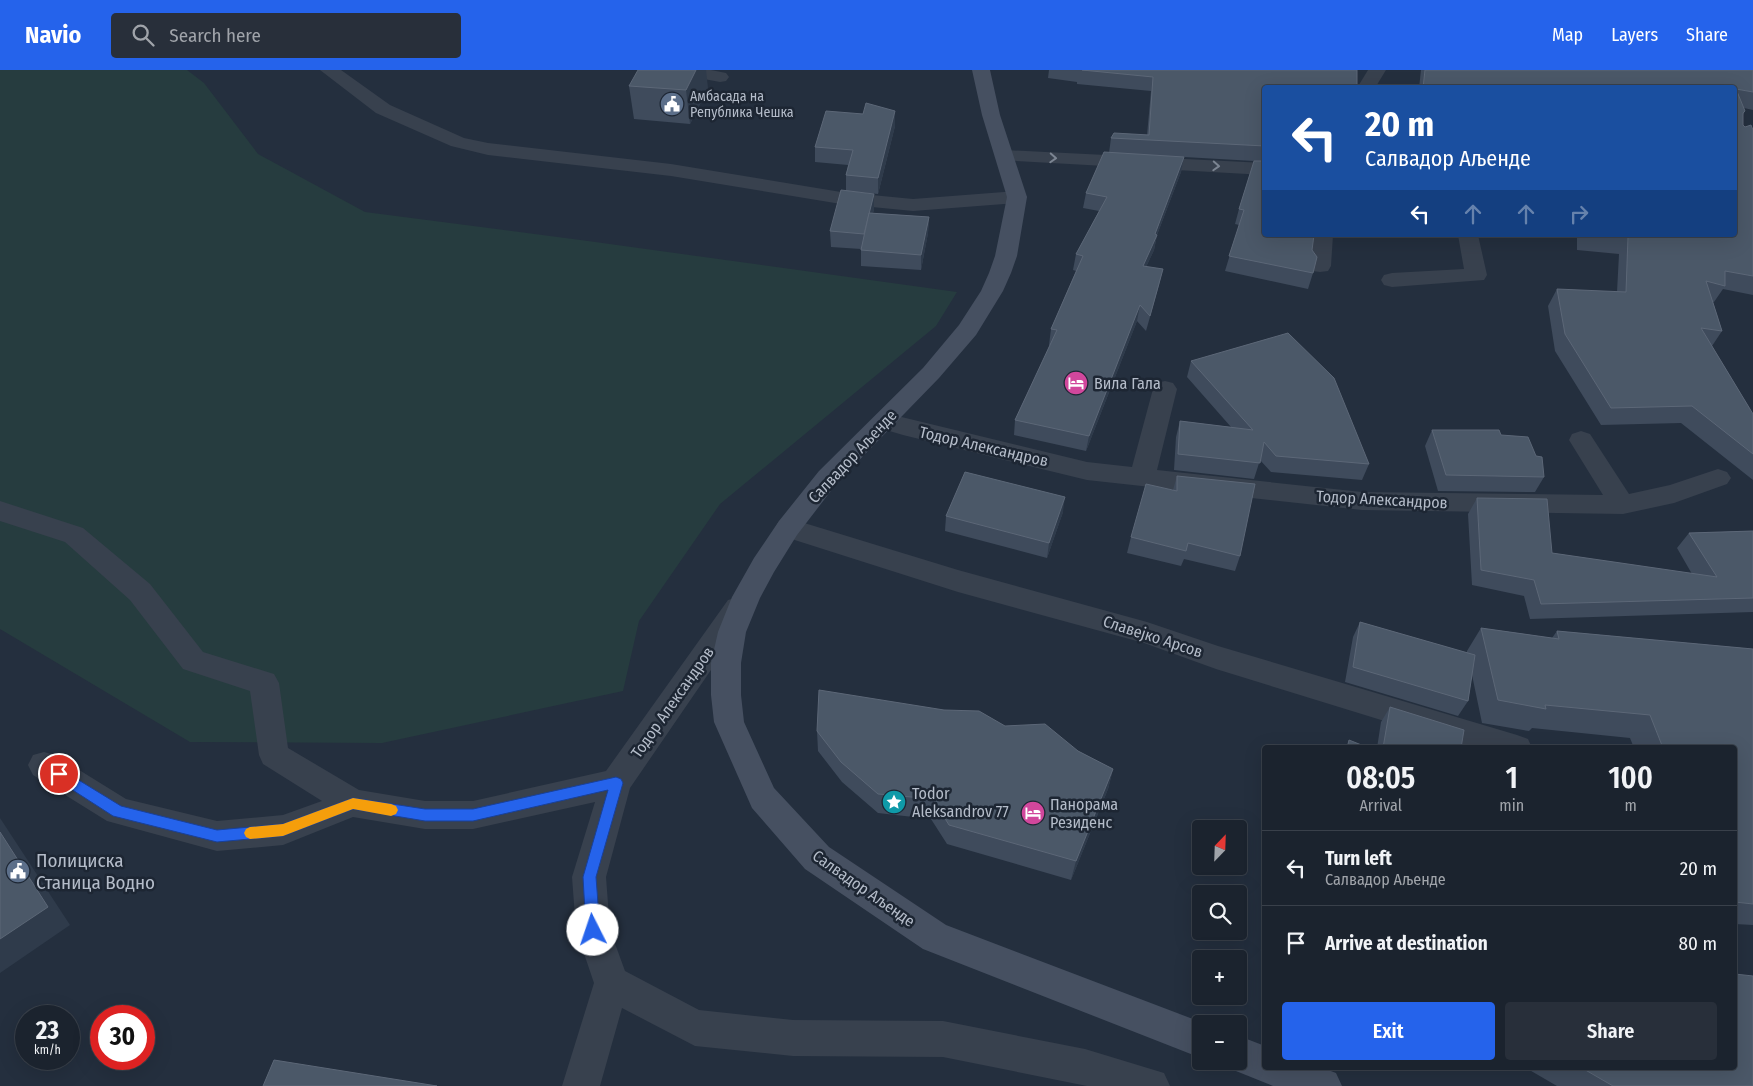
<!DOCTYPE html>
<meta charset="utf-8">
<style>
body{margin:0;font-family:"Fira Sans Condensed",sans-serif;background:#282f3a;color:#f1f3f6;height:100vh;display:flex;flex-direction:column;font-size:19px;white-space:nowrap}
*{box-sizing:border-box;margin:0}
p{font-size:16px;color:#a0a4aa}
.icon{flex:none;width:28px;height:28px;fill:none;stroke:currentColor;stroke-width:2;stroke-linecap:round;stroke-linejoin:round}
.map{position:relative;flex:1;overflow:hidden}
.panel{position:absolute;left:1262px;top:675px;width:475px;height:325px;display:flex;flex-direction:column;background:#1b232e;border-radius:5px;box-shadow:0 5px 20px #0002,0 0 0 1px #39404a}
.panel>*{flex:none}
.top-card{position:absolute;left:1262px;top:15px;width:475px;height:152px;border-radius:5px;box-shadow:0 5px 20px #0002,0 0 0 1px #39404a;background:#1a4fa0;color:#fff;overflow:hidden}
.needle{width:32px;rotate:23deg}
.tools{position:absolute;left:1192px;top:750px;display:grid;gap:10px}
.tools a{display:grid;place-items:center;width:55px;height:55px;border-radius:5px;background:#1b232e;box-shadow:0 5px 20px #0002,0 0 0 1px #39404a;font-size:25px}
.speed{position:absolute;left:15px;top:935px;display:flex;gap:10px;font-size:25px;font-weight:700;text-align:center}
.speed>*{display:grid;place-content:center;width:65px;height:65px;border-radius:50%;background:#1b232e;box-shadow:0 5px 20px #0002,0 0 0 1px #39404a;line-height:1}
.speed small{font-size:12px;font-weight:400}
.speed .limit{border:8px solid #d22;background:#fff;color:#111}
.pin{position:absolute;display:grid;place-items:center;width:42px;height:42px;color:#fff;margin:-21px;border:2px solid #fff;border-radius:50%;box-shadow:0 1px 5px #0007}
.me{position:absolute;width:55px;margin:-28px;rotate:356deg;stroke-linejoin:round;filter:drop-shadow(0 0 4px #0008)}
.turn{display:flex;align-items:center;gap:18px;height:105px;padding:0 20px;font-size:22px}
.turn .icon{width:65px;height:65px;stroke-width:2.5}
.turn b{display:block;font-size:35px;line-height:42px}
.lanes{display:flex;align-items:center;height:48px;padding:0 20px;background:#0003;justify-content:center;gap:25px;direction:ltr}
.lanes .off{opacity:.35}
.eta{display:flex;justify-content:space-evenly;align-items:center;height:85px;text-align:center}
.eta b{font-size:30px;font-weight:600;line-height:35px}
.action{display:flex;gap:10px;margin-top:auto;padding:10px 20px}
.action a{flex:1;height:58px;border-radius:5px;background:#2563eb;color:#fff;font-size:20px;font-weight:600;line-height:58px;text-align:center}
.action a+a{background:#282f3a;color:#f1f3f6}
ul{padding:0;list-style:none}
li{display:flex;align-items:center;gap:15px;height:75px;padding:0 20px;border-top:1px solid #39404a}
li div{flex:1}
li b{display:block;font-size:19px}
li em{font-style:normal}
header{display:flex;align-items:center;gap:30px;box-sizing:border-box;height:70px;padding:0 25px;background:#2563eb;color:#fff}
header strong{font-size:24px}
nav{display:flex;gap:28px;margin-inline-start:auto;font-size:18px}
.search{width:350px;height:45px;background:#282f3a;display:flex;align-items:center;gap:12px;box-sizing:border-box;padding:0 18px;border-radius:5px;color:#a0a4aa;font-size:19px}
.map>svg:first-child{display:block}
.green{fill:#263c3f}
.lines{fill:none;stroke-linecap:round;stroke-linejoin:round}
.street{fill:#38414e;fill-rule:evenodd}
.secondary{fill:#465061;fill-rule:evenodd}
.wall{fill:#3f4b5c}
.shaded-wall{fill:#2f3b4b}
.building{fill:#4b5868;stroke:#5c6777}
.oneway{stroke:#7c8592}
.route{fill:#2563eb;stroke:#184099}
.slow{fill:#f59e0b}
.labels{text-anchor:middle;stroke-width:5;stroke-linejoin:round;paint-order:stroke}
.far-poi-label{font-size:14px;fill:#b4bcc9;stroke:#1d2633;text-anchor:start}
.poi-label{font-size:16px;fill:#b4bcc9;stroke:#1d2633;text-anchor:start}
.street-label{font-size:16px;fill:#b4bcc9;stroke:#1d2633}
.near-poi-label{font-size:19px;fill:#b4bcc9;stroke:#1d2633;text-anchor:start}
</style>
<header>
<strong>Navio</strong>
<div class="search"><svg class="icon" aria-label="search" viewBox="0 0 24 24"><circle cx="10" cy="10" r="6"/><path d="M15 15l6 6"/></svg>Search here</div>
<nav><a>Map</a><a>Layers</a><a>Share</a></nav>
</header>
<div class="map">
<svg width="1753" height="1016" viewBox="0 0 1753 1016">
<rect width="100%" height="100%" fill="#242f3e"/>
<polygon class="green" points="0,0 187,0 204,13 258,84 365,142 588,171 957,222 936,256 720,434 639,551 623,621 382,673 190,672 0,559"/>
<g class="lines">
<g class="street">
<polygon points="320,0 341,0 390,35 464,68 488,73 671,94 841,122 913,129 1017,121 1024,123 1027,127 1024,131 1017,133 913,141 841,134 671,106 488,85 451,76 376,43"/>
<polygon points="674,0 711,0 726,3 729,7 726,11 720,12 677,4"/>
<polygon points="1368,0 1386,0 1375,18 1357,18"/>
<polygon points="1005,80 1265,93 1265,105 998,90 995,86 998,82"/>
<polygon points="1313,165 1333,165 1331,196 1328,201 1320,202 1312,201 1309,196"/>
<polygon points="1458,165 1478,165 1487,205 1484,210 1392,217 1384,215 1381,210 1384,205 1392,203 1464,199"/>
<polygon points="1165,311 1173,313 1177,319 1157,400 1362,422 1603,425 1569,370 1572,364 1581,361 1590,364 1629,424 1670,415 1718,399 1727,402 1731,408 1727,414 1674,433 1623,444 1362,440 1087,410 903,365 876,357 873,351 876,345 885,343 1087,392 1132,397 1153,319 1157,313"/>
<polygon points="0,431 83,458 150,514 203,582 274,604 279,613 288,678 359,720 425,731 473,731 606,701 728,530 738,527 748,530 752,538 748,546 630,718 606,807 610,860 625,901 699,940 793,950 943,951 1085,979 1164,1003 1170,1016 1087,1016 943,987 793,986 695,976 622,938 600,1016 562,1016 594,913 576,860 572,807 595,732 473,759 425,759 353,747 283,775 217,781 107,751 33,705 28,695 33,685 44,682 55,685 126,729 217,751 283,745 322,731 263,694 259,685 250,621 183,599 130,530 65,472 0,451"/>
<polygon points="788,448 958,500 1147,552 1218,576 1517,665 1528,669 1532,678 1472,678 1216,599 1144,573 958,522 779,465 775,458 779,451"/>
</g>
<g class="secondary">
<polygon points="972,0 990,0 1000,45 1027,127 1017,186 1011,203 1003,221 976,265 939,308 837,413 797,465 774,502 760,528 746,562 741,593 741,625 744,652 774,718 829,777 946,855 1206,954 1201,954 1201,988 923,879 805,799 752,738 714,652 711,625 711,593 718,562 732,527 754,488 779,451 819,401 923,298 959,255 981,221 989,203 995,186 1007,127 982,45"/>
<polygon points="1239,966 1265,976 1265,998 1323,998 1336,1003 1342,1016 1273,1016 1226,997 1224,991 1239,991"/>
</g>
</g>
<g class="wall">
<polygon points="1049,0 1357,0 1265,18 1265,165 1312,180 1313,203 1308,219 1225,201 1239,155 1235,154 1239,139 1254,91 1184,87 1181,102 1157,165 1154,180 1146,197 1163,199 1159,215 1146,261 1137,251 1086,381 1014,365 1015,350 1050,275 1049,275 1051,259 1076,201 1073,200 1076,184 1099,141 1083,138 1086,123 1109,83 1111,68 1147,65 1151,21 1077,14 1077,12 1048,8"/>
<polygon points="1421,0 1753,0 1753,40 1744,38 1745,41 1743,45 1743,55 1745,57 1753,60 1753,225 1723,219 1714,232 1713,232 1722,261 1712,276 1753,344 1753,410 1681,353 1601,355 1555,281 1548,236 1557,219 1617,222 1619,184 1577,180 1577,165 1735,165 1735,18 1419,18"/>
<polygon points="629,16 708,18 690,54 634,49"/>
<polygon points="895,56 878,124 846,121 846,105 848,95 815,92 815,77"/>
<polygon points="874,124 874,139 873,143 929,147 928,163 921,200 861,196 861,179 831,177 830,161"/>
<polygon points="1379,165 1422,165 1421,168"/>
<polygon points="1191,291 1369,394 1362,410 1271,402 1260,390 1254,409 1174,400 1176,367 1180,351 1231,357 1187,307"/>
<polygon points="1432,360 1501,365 1544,407 1535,422 1438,421 1425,376"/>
<polygon points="1177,406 1240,486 1235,501 1184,489 1181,496 1127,483 1131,467 1173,420"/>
<polygon points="1477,428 1552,483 1692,504 1677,478 1689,463 1753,461 1753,542 1530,549 1524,526 1472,515 1468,444"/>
<polygon points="1063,442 1047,488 945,461 946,446"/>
<polygon points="1360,552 1467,583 1467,581 1481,558 1552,568 1557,561 1753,579 1753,855 1735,854 1735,678 1634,678 1630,668 1532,658 1529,661 1482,653 1472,605 1468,631 1458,646 1345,612 1353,567"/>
<polygon points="1390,637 1461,678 1377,678 1381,652"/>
<polygon points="1005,656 1078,681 1113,699 1108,719 1071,810 947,774 931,749 878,743 842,712 818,681 817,661"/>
<polygon points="1526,998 1735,998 1753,1016 1557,1016"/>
</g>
<g class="shaded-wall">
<polygon points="696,0 706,0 708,18 690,54 686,20"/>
<polygon points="895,41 895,56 878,124 878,108"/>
<polygon points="1184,87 1181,102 1156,167 1157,165 1154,180 1139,212 1143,196"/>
<polygon points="874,124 874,139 864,179 864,164"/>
<polygon points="929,147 928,163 921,200 921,185"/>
<polygon points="1140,235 1137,251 1086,381 1089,366"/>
<polygon points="1065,427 1063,442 1047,488 1049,473"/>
<polygon points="1113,699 1108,719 1071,810 1076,791"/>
<polygon points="0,748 70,855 0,903"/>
</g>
<g class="building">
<polygon points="638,0 696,0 686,20 629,16"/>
<polygon points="1082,0 1357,0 1357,18 1265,18 1265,76 1111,68 1114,63 1149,65 1153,7"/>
<polygon points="1425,0 1753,0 1753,22 1736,19 1745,41 1743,43 1743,55 1745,57 1751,55 1753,60 1753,206 1725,201 1725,216 1706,211 1722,261 1701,258 1753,344 1753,384 1692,336 1611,338 1565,264 1557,219 1626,222 1628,167 1602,165 1735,165 1735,18 1423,18"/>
<polygon points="866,33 895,41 878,108 846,105 853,80 815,77 826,41 863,44"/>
<polygon points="1104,82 1184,87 1155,164 1157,165 1143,196 1163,199 1150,246 1140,235 1089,366 1015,350 1057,260 1051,259 1083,186 1076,184 1107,127 1086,123"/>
<polygon points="1254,91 1265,91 1265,165 1314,165 1312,180 1317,187 1313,203 1229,186 1244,140 1239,139"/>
<polygon points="841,120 874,124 864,164 830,161"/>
<polygon points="869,143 929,147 921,185 861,180"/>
<polygon points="1288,263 1334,308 1369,394 1276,386 1264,372 1260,393 1178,384 1180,351 1253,360 1191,291"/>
<polygon points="1432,360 1499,360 1501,365 1528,367 1536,386 1542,387 1544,407 1446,405"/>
<polygon points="965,402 1065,427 1049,473 946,446"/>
<polygon points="1177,406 1255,414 1240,486 1188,473 1186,481 1131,467 1146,414 1177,421"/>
<polygon points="1477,428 1547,429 1552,483 1717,507 1689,463 1753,461 1753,528 1541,534 1534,510 1481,500"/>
<polygon points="1360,552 1475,585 1468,631 1353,597"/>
<polygon points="1481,558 1559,569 1557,561 1753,579 1753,834 1735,832 1735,678 1663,678 1650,645 1545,635 1546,639 1498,630"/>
<polygon points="819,620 944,640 979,641 1005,656 1045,654 1078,681 1113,699 1076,791 949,755 933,729 878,724 841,692 817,661"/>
<polygon points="1390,637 1464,660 1461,678 1383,678"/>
<polygon points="1349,670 1369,678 1347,678"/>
<polygon points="0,762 48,837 0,869"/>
<polygon points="1735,904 1753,906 1753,1016 1613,1016 1582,998 1735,998"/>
<polygon points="274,990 437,1016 263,1016"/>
</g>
<defs><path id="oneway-chevron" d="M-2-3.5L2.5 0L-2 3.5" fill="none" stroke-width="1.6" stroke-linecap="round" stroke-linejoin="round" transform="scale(1.25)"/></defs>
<g class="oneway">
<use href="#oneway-chevron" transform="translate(1053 88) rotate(3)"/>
<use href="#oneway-chevron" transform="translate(1216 96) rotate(3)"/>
</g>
<polygon class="route" points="59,698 121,736 217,760 283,754 353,728 425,739 473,739 616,707 621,709 623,713 596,807 600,860 598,865 593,867 588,865 586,860 583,807 608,720 473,751 425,751 353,739 283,766 217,772 113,746 54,708 52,704 54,700"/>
<polygon class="slow" points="353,728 391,734 396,736 398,740 396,744 391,746 353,739 283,766 250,769 246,767 244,763 246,759 250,757 283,754"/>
<defs>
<g id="civic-disc" transform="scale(1.25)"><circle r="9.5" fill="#5c6f8a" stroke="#1d2633"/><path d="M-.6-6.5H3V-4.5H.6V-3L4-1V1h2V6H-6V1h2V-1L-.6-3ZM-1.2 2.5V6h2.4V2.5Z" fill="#fff"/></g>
<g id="hotel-disc" transform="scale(1.25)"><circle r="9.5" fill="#d1479c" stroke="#1d2633"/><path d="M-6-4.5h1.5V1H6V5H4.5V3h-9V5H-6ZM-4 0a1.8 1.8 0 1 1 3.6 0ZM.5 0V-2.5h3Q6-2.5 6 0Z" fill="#fff"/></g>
<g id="sight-disc" transform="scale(1.25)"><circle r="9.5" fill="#0f9aa8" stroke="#1d2633"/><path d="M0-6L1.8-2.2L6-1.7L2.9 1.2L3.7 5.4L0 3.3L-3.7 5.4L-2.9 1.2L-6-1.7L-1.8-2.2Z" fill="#fff"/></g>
</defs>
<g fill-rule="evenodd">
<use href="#civic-disc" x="672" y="34"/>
<use href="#hotel-disc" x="1076" y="313"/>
<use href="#sight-disc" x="894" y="732"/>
<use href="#hotel-disc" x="1033" y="743"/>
<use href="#civic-disc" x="18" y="801"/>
</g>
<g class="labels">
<g class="far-poi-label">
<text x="690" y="31">Амбасада на<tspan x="690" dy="16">Република Чешка</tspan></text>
</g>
<g class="poi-label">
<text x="1094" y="319">Вила Гала</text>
<text x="912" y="729">Todor<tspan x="912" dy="18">Aleksandrov 77</tspan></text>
<text x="1050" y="740">Панорама<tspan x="1050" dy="18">Резиденс</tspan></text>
</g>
<g class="street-label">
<text transform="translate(984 376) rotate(13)" y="6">Тодор Александров</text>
<text transform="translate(852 386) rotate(-47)" y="6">Салвадор Аљенде</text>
<text transform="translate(1382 429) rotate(3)" y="6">Тодор Александров</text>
<text transform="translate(1153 566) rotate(18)" y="6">Славејко Арсов</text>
<text transform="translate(672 632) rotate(-55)" y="6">Тодор Александров</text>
<text transform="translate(864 818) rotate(35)" y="6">Салвадор Аљенде</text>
</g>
<g class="near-poi-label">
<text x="36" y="797">Полициска<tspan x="36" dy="22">Станица Водно</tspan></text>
</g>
</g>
</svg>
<div class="tools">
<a><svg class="needle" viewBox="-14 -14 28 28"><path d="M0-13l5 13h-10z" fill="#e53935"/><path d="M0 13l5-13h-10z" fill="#a0a4aa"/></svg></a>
<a><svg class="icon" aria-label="search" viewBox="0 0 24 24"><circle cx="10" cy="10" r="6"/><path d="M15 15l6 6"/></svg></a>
<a>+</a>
<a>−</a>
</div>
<div class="speed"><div>23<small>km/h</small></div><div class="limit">30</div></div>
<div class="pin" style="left:59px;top:704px;background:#d93025"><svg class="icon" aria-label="arrive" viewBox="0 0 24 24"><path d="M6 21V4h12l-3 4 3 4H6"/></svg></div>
<svg class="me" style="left:593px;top:860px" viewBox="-20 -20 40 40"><circle r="19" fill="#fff"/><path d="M0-13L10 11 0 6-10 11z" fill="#2563eb"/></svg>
<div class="top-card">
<div class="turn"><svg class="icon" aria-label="left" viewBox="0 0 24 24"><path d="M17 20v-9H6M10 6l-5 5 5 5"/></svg><div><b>20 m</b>Салвадор Аљенде</div></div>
<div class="lanes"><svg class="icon" aria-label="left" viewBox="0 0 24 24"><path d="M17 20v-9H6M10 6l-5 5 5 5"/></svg><svg class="icon off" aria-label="ahead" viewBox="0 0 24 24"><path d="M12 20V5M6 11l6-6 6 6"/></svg><svg class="icon off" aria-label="ahead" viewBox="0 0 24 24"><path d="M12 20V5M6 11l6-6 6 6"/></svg><svg class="icon off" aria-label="right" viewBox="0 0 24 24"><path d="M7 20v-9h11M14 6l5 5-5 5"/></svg></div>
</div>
<section class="panel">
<div class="eta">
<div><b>08:05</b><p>Arrival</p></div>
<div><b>1</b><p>min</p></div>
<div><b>100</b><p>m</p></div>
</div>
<ul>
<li><svg class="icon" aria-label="left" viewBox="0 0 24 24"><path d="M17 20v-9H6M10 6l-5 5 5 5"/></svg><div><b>Turn left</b><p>Салвадор Аљенде</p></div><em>20 m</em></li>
<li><svg class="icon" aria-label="arrive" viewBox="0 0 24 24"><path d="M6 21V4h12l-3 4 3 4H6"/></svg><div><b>Arrive at destination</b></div><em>80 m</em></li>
</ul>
<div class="action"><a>Exit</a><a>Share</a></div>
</section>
</div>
